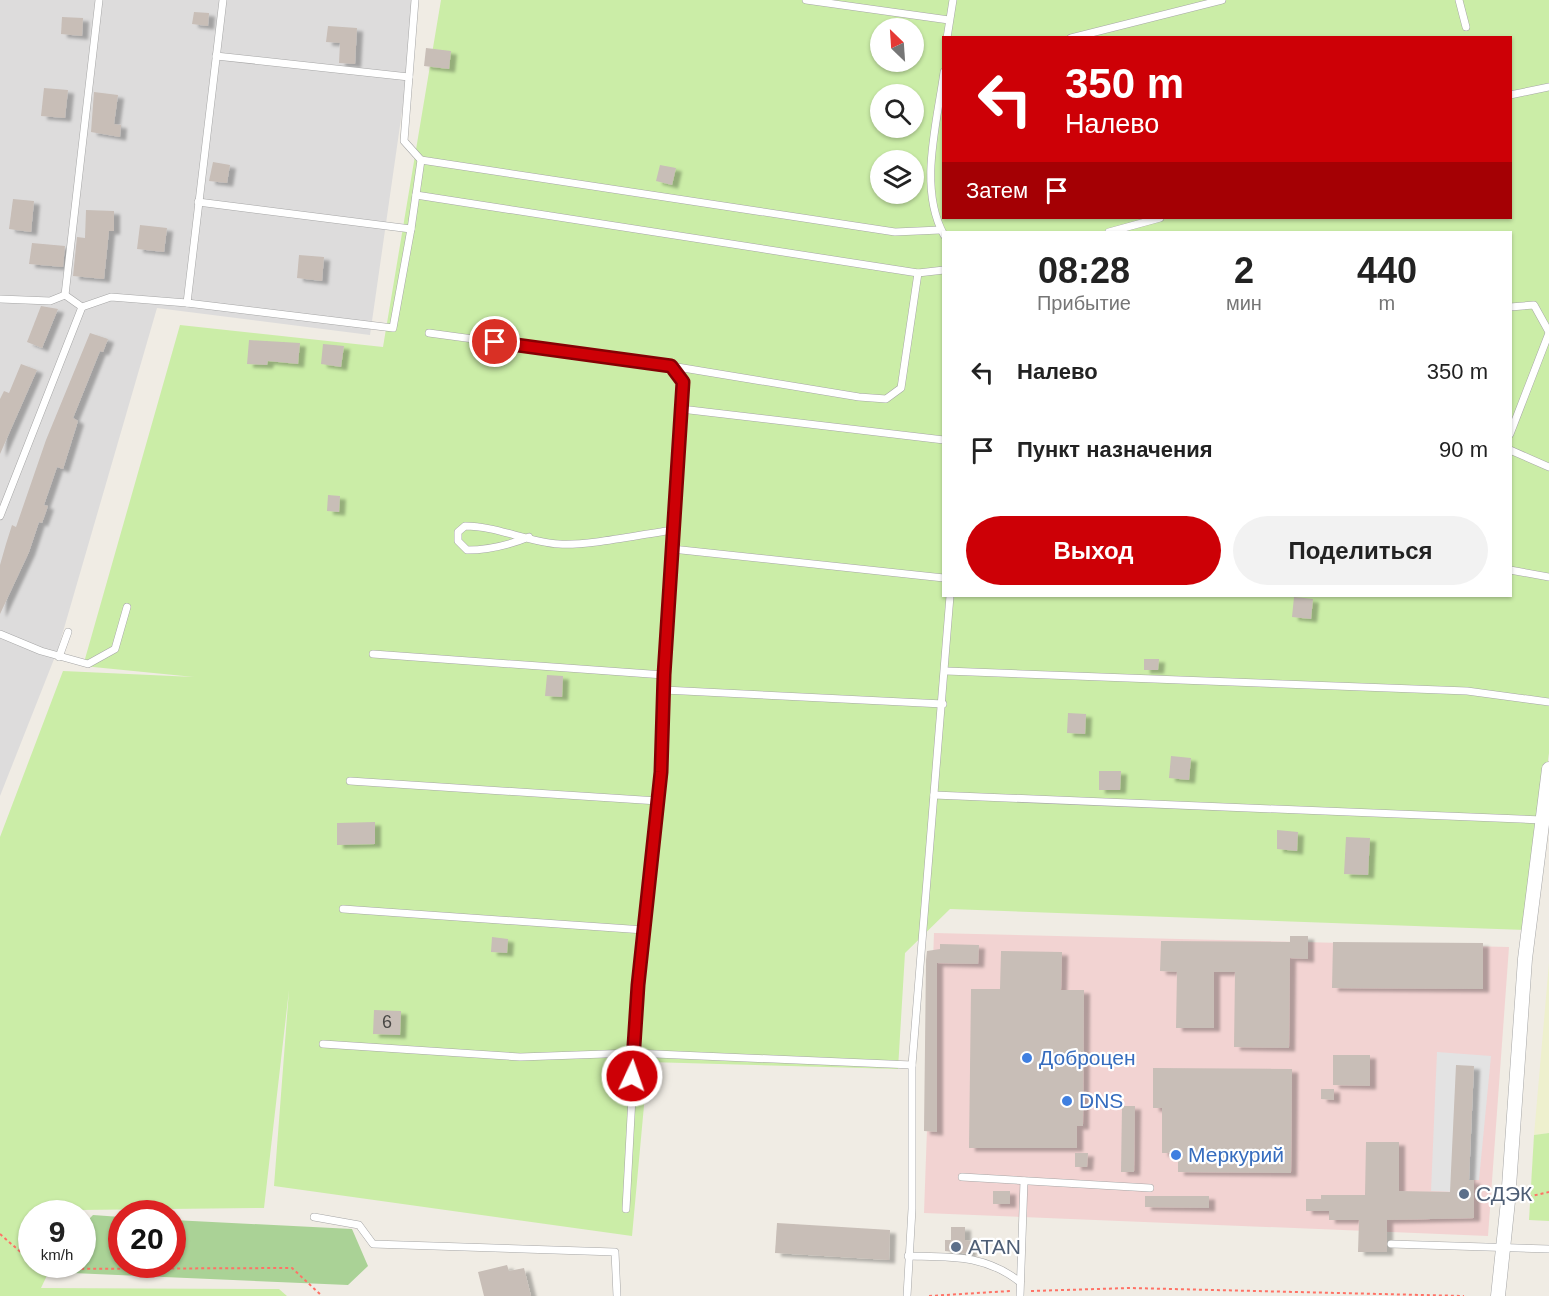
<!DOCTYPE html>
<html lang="ru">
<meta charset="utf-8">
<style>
body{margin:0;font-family:Helvetica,sans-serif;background:#f2f2f2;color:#222;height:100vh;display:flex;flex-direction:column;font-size:22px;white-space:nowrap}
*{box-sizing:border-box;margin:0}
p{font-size:20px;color:#767676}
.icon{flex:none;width:33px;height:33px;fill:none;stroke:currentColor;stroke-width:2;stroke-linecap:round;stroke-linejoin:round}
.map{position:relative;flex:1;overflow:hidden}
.panel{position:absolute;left:942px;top:231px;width:570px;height:366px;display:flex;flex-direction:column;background:#fff;border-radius:0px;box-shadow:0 2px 4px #0004}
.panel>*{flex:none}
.hud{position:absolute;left:942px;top:36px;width:570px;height:183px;border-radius:0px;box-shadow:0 2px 4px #0004;background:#cd0006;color:#fff;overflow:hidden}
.needle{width:39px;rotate:335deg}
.buttons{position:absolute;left:870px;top:18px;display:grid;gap:12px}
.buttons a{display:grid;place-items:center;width:54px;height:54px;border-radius:50%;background:#fff;box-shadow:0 2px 4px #0004;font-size:30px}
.speed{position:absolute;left:18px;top:1200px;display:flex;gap:12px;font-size:30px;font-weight:700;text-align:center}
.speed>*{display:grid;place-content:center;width:78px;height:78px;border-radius:50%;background:#fff;box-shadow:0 2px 4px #0004;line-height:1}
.speed small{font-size:15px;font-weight:400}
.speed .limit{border:9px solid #d22;background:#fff;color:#111}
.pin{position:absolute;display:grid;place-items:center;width:51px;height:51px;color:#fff;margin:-26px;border:3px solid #fff;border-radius:50%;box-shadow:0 2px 6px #0007}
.me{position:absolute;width:66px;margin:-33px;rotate:3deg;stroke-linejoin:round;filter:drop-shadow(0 0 4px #0008)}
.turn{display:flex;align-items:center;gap:21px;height:126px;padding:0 24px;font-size:27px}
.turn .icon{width:78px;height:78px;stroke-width:2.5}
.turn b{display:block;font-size:42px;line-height:51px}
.then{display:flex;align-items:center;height:57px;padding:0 24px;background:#0003;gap:12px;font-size:22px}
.eta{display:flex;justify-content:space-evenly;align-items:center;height:102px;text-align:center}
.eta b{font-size:36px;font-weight:600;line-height:42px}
.action{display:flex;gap:12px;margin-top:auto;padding:12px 24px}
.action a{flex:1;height:69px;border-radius:36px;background:#cd0006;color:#fff;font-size:24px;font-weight:600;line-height:69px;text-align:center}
.action a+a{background:#f2f2f2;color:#222}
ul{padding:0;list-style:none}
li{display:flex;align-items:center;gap:18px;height:78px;padding:0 24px}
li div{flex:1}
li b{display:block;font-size:22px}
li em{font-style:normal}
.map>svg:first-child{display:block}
.residential{fill:#dddcdc}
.commercial{fill:#f2d3d2}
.farmland{fill:#eef0ce}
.grass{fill:#cbeda7;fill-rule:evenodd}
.forest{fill:#aad296}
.parking{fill:#e3e3e3}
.building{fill:#c8beb7;filter:url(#shadow)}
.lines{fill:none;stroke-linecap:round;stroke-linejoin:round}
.service-casing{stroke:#a6a6a6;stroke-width:8}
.minor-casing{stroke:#a6a6a6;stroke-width:15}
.path{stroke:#ff7266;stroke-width:2;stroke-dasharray:3 3;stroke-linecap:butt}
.service{stroke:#fff;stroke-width:7}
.minor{stroke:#fff;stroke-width:14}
.route-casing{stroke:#850004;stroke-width:15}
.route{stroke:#cd0006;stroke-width:10}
.shop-dot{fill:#3f7fe0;stroke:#fff;stroke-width:2}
.service-dot{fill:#5c6f8a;stroke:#fff;stroke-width:2}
.labels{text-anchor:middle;stroke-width:4.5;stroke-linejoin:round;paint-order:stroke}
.number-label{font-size:18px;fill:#494745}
.shop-label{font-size:21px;fill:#366cbe;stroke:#fff;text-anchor:start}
.service-label{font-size:21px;fill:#4e5e75;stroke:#fff;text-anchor:start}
</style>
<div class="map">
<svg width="1549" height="1296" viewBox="0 0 1549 1296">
<defs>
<filter id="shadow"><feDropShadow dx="6" dy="3.5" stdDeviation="1.5" flood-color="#0004"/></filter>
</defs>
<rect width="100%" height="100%" fill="#f0ece4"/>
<polygon class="residential" points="0,0 418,0 370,335 157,308 58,649 0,796"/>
<polygon class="commercial" points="934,933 1509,947 1488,1236 924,1213"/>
<polygon class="farmland" points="1549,963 1549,1133 1534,1135"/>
<g class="grass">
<path d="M441,0H1549V753L1525,930L950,909L905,953L898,1069L648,1062L632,1236L274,1186L289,990L264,1208L79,1210L77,1213L32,1214V1264L52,1265L41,1288L279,1289L287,1296H0V837L63,671L194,677L83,666L180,325L383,347ZM880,28H914V62H880ZM944,38H1510V218H944ZM880,94H914V128H880ZM880,160H914V194H880ZM944,232H1510V596H944Z"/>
<polygon points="1549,1133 1549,1221 1529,1220 1534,1135"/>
</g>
<polygon class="forest" points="93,1215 121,1217 122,1264 172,1264 173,1220 352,1229 368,1266 348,1285 49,1272 39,1266 82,1264 83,1225"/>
<polygon class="parking" points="1437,1052 1491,1056 1479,1180 1457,1180 1457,1192 1431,1191"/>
<g class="building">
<polygon points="194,12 209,13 208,26 192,24"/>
<polygon points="62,17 83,18 82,36 61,34"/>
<polygon points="328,26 357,28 355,64 339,63 340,43 326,42"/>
<polygon points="426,48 451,51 449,69 424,66"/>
<polygon points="44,88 68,90 65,118 41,116"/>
<polygon points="94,92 118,95 114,124 121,125 120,137 91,132"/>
<polygon points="213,162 230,165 227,183 209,181"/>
<polygon points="660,165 676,168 672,185 656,181"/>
<polygon points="13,199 34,201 31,232 9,229"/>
<polygon points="86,210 114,211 114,231 109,231 104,279 73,276 77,237 85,238"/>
<polygon points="140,225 167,228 164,252 137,249"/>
<polygon points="32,243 65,246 63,267 29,264"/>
<polygon points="299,255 324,257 322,281 297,278"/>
<polygon points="41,306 58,309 42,348 27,342"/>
<polygon points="90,333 108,339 103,352 100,351 73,418 78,421 63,469 57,467 44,505 48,506 42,523 39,522 29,552 0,614 0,565 6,544 12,525 16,527 46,440"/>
<polygon points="249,340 300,343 298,364 268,361 267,365 247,364"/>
<polygon points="323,344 344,346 341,367 321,364"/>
<polygon points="21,364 37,370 0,454 0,399 4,391 9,393"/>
<polygon points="328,495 340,496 339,512 327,511"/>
<polygon points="1294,597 1313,599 1311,619 1292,617"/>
<polygon points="1144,659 1159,659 1158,670 1144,670"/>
<polygon points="547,675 563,676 562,697 545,696"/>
<polygon points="1068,713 1086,714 1085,734 1067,733"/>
<polygon points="1171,756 1191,758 1189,780 1169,778"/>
<polygon points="1099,771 1121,771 1120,790 1099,790"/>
<polygon points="375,822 375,844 337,845 337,823"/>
<polygon points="1277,830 1298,832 1297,851 1277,849"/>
<polygon points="1346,837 1370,838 1368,875 1344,874"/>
<polygon points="1290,936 1308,936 1308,959 1290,958 1289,1048 1234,1047 1235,972 1214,972 1214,1028 1176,1028 1177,972 1160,971 1161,941 1290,942"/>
<polygon points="492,937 508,939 507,953 491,952"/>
<polygon points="1333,942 1483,943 1483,989 1332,988"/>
<polygon points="940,944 979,945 978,964 937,963 937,1132 924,1131 926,960 927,951 940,949"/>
<polygon points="1001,951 1062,952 1061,990 1084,990 1083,1126 1077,1126 1077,1148 969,1148 971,989 1000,989"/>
<polygon points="374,1010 401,1011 400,1035 373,1034"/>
<polygon points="1333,1055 1370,1055 1370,1086 1333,1085"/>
<polygon points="1456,1065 1474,1066 1469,1180 1474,1180 1474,1218 1387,1220 1387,1252 1358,1252 1359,1220 1329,1220 1329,1211 1306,1211 1306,1199 1321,1199 1321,1195 1365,1195 1366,1142 1399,1142 1399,1191 1450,1192"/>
<polygon points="1153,1068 1292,1069 1291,1173 1178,1172 1178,1153 1162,1153 1162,1108 1153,1108"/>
<polygon points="1321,1089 1334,1089 1334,1100 1321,1099"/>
<polygon points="1122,1106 1135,1106 1134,1172 1121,1172"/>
<polygon points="1075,1153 1088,1153 1087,1167 1075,1167"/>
<rect x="993" y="1191" width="17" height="13"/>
<polygon points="1145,1196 1209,1196 1209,1208 1145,1207"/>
<polygon points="777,1223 890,1230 889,1260 775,1253"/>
<polygon points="951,1227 965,1227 965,1240 971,1241 970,1254 945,1251 945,1240 951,1240"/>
<polygon points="507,1265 509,1271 524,1268 531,1296 484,1296 478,1272"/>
</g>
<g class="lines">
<g class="service-casing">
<g id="service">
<polyline points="806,0 949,20"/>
<polyline points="1459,0 1466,27"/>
<polyline points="947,38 953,0"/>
<polyline points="1071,38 1222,0"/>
<polyline points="216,56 409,77"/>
<path d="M944,72C937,124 918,188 944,235"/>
<polyline points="1510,95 1549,87"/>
<polyline points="421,160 895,232 940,230"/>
<polyline points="416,195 918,273 944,270"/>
<polyline points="198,202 411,229"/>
<polyline points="1109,232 1160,218"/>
<polyline points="65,295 99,0"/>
<polyline points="0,299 50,301 65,295 82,307 111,297 187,303 393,328 411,229 421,160 404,141 415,0"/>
<polyline points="187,303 223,0"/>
<polyline points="1510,307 1534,305 1549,332"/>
<polyline points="429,333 671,366 683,382 664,675 661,772 638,985 626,1209"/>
<polyline points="671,366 859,397 886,399 901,388 918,273"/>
<polyline points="681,409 944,440"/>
<polyline points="1510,434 1549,333"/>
<polyline points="1510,450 1549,467"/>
<polyline points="0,516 82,307"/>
<path d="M529,537C509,545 489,550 467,550L458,541V532L465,526C497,526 527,542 559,544C589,546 642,534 674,530"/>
<polyline points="672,549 944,578"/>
<polyline points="1510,570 1549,577"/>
<polyline points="0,634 41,651 88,664 115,649 127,607"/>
<polyline points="373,654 664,675"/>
<polyline points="59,657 68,632"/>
<polyline points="946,671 1467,691 1549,702"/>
<polyline points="664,690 943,704"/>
<polyline points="350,781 658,801"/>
<polyline points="934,795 1542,820"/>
<polyline points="343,909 644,930"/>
<polyline points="323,1044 520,1057 633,1053 912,1065"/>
<polyline points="962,1177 1150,1188"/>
<polyline points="314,1217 359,1225 373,1244 615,1252 617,1296"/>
<polyline points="1391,1244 1549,1249"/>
<path d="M908,1256C951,1257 984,1254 1020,1282"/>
<polyline points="907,1296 912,1209 912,1065 950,596"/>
<polyline points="1020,1296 1024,1181"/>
</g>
</g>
<g class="minor-casing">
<polyline id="minor" points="1498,1296 1508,1201 1525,959 1549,769"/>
</g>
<g class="path">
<polyline points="1523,1198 1549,1192"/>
<polyline points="0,1234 32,1262"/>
<polyline points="35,1264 41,1269 292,1268 322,1296"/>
<polyline points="1031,1291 1130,1288 1464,1296"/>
<polyline points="929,1296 1010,1291"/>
</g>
<use href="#service" class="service"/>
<use href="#minor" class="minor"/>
</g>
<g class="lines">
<g class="route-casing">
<polyline id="route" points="495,342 671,366 683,382 664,675 661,772 638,985 632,1076"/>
</g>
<use href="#route" class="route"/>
</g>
<g class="shop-dot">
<circle cx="1027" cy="1058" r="6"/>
<circle cx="1067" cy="1101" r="6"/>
<circle cx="1176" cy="1155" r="6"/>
</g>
<g class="service-dot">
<circle cx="1464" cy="1194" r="6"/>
<circle cx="956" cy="1247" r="6"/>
</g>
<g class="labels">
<g class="number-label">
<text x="387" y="1028">6</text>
</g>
<g class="shop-label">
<text x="1039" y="1065">Доброцен</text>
<text x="1079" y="1108">DNS</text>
<text x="1188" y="1162">Меркурий</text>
</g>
<g class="service-label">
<text x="1476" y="1201">СДЭК</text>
<text x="968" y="1254">ATAN</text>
</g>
</g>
</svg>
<div class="buttons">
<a><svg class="needle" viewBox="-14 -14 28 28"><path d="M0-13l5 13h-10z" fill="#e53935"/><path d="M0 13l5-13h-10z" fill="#767676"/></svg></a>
<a><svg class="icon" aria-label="search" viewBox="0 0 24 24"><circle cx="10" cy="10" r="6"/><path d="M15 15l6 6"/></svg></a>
<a><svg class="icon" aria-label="layers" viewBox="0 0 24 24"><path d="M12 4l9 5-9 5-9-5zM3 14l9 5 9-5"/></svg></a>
</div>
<div class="speed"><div>9<small>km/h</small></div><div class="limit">20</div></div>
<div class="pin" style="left:495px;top:342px;background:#d93025"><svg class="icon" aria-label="arrive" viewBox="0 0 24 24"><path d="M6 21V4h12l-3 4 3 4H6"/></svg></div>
<svg class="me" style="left:632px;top:1076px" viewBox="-20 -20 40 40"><circle r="17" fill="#cd0006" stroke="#fff" stroke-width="3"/><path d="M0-11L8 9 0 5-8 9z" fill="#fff"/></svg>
<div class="hud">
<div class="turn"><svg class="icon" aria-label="left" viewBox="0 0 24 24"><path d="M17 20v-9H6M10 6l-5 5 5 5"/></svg><div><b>350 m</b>Налево</div></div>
<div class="then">Затем<svg class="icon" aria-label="arrive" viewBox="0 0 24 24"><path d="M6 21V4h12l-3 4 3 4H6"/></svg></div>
</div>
<section class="panel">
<div class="eta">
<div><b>08:28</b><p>Прибытие</p></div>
<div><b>2</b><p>мин</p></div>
<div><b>440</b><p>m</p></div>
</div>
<ul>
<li><svg class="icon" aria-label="left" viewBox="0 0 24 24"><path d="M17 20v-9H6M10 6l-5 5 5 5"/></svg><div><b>Налево</b></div><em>350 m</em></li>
<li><svg class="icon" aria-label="arrive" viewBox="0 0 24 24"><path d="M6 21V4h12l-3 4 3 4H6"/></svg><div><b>Пункт назначения</b></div><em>90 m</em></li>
</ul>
<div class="action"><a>Выход</a><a>Поделиться</a></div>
</section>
</div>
